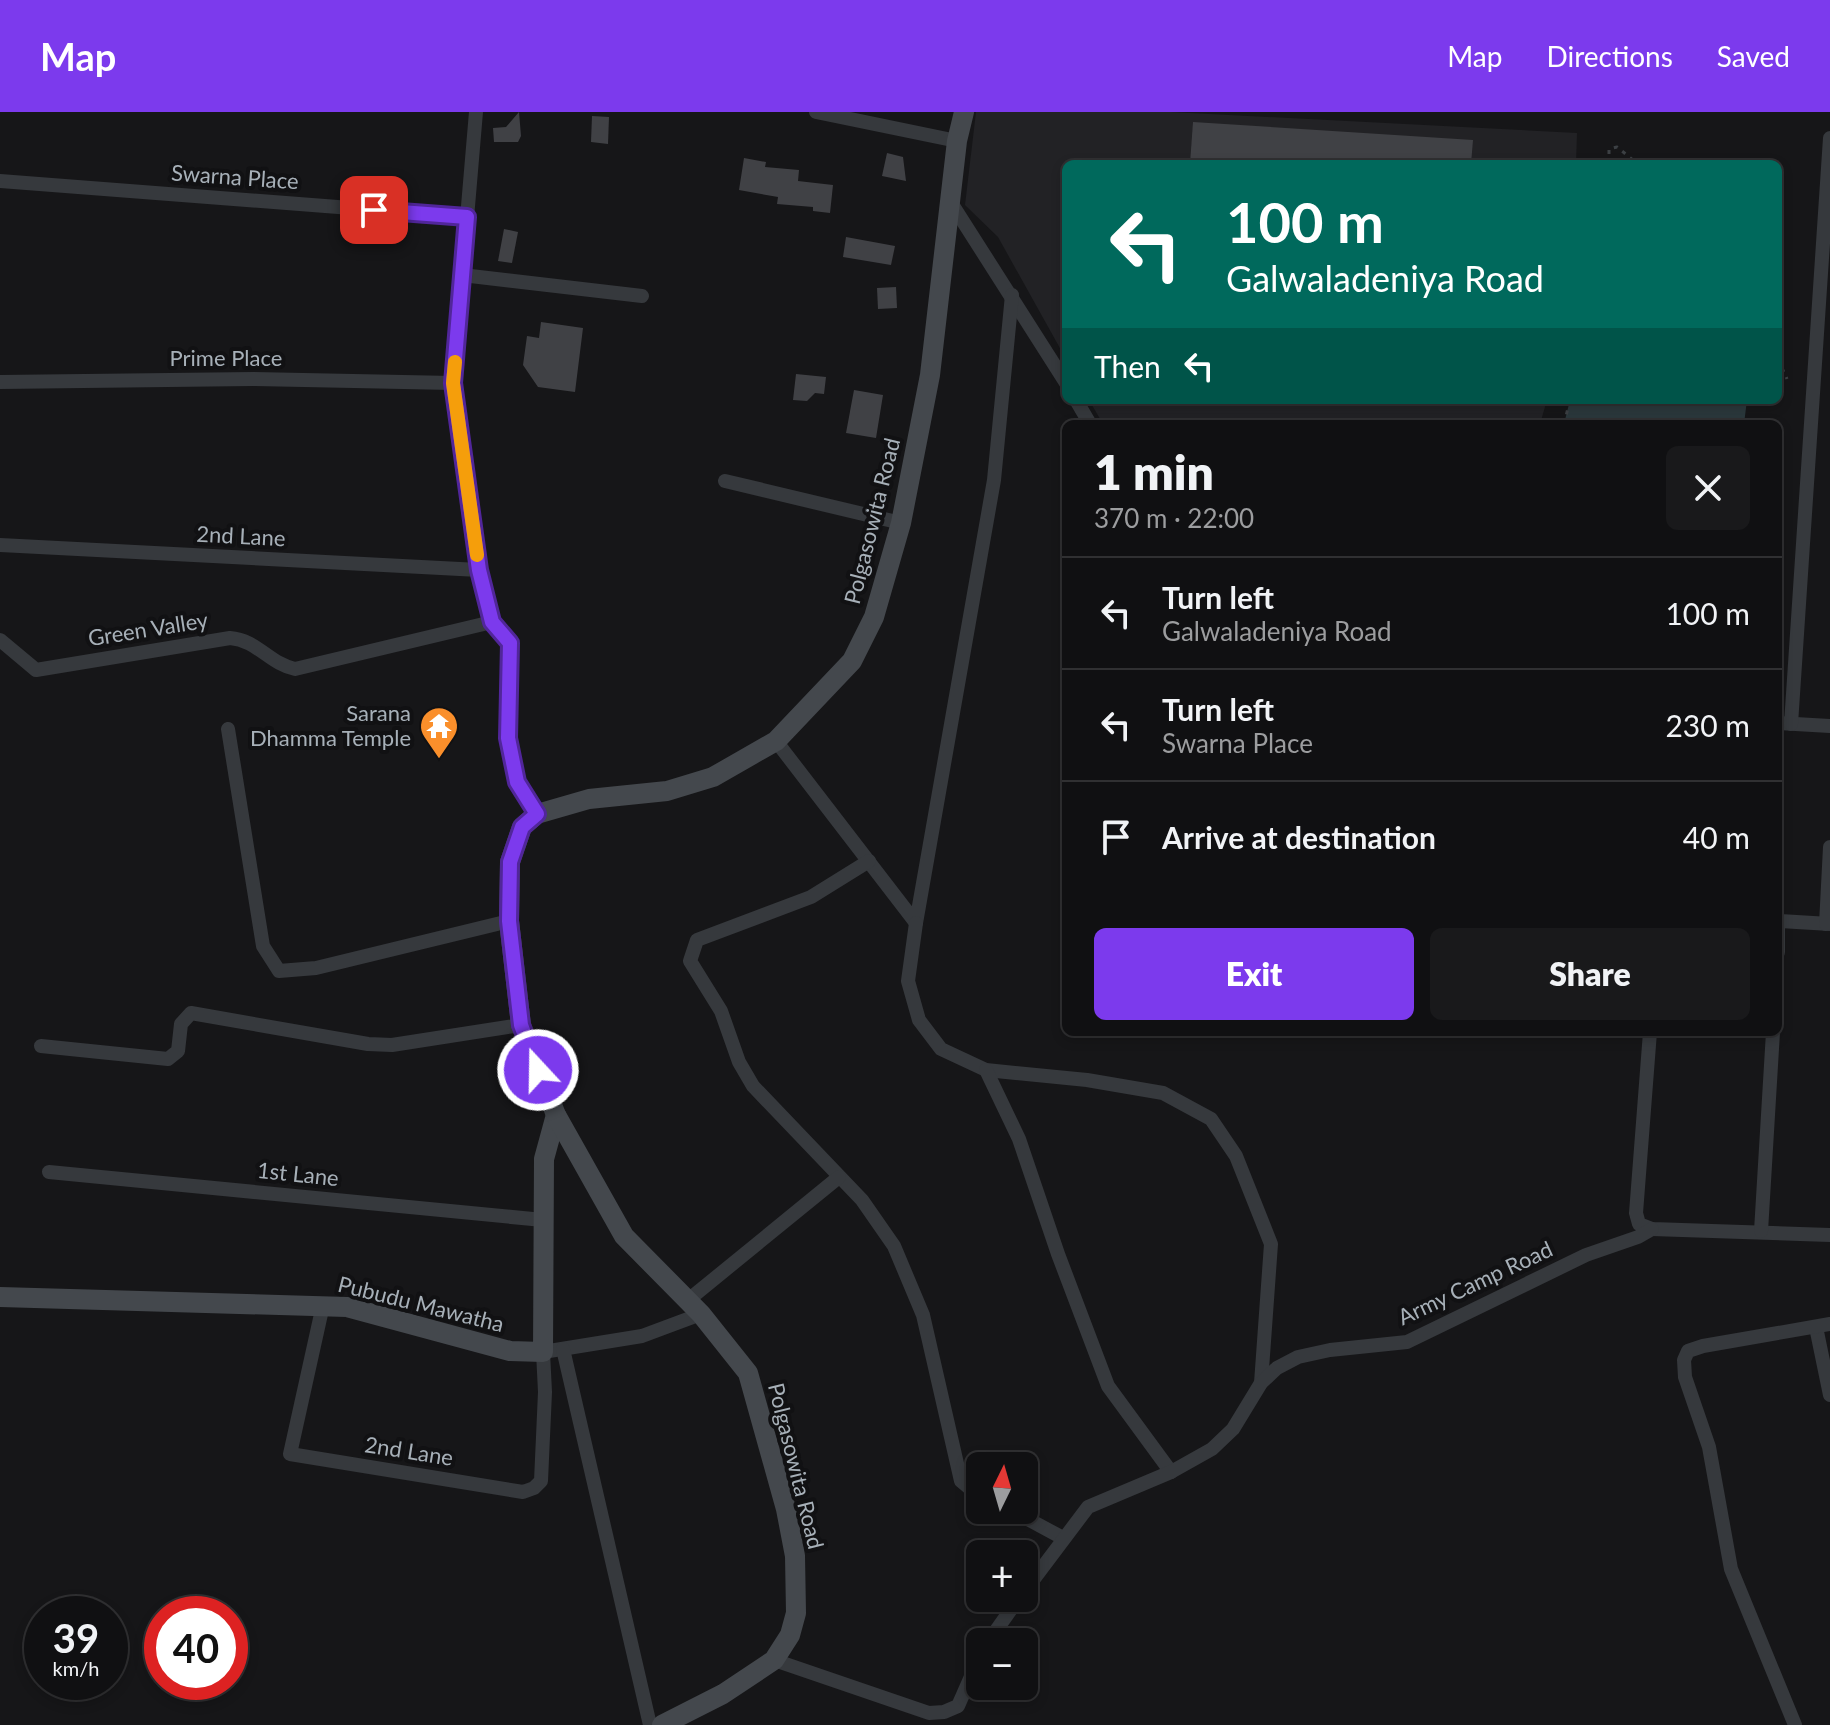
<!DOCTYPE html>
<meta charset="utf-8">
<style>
body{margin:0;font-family:Lato,sans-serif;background:#19191b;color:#f1f3f6;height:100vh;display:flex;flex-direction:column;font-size:30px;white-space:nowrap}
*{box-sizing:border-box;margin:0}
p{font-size:26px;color:#9c9d9f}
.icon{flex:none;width:44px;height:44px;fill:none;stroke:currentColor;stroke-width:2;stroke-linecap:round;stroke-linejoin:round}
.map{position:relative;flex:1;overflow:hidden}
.sheet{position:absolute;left:1062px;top:308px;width:720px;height:616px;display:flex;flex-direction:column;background:#101012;border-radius:12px;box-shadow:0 4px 12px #0003,0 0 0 2px #303032}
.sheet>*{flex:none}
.top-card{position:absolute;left:1062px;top:48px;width:720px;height:244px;border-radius:12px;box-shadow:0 4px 12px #0003,0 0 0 2px #303032;background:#00695c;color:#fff;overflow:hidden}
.needle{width:52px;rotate:5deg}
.buttons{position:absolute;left:966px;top:1340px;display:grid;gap:16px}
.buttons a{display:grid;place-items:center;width:72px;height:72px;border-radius:12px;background:#101012;box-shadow:0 4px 12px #0003,0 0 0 2px #303032;font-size:40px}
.speed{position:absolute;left:24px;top:1484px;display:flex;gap:16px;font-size:40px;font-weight:700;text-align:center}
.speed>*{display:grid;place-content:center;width:104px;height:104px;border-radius:50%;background:#101012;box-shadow:0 4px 12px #0003,0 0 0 2px #303032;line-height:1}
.speed small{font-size:20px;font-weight:400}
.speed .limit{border:12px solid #d22;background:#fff;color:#111}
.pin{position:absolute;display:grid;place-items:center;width:68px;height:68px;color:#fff;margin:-34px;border-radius:16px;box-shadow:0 4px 12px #0006}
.me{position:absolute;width:88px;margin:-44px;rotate:339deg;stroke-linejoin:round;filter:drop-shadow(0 0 6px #0008)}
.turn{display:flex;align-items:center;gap:28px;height:168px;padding:0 32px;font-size:36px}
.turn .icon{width:104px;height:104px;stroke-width:2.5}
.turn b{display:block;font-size:56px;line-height:68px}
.then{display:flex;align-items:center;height:76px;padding:0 32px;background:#0003;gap:16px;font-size:30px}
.round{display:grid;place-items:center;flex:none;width:84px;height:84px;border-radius:12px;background:#19191b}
.head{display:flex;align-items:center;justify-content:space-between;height:136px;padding:0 32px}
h1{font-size:48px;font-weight:800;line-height:60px}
.action{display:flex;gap:16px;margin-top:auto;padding:16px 32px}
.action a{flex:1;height:92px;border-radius:12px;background:#7c3aed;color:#fff;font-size:32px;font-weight:800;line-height:92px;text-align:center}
.action a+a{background:#19191b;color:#f1f3f6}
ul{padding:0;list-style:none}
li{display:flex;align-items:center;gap:24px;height:112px;padding:0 32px;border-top:2px solid #303032}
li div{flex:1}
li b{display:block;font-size:30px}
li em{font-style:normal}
header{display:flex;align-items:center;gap:48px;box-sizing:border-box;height:112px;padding:0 40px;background:#7c3aed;color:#fff}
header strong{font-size:38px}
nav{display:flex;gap:44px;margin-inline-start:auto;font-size:28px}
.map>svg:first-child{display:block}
.built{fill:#222225}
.water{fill:#2b383c}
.building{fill:#404145}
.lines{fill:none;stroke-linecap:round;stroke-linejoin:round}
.path{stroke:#3c4044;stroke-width:3;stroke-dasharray:4 6;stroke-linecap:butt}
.street{stroke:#36393d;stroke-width:14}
.secondary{stroke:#44484d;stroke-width:20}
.route-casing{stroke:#51269a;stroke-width:20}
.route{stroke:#7c3aed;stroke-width:14}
.slow{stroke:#f59e0b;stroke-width:14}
.labels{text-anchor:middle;stroke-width:8;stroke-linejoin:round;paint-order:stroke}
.street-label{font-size:22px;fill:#a7b0b8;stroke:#111113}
.poi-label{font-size:22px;fill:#a7b0b8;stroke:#111113;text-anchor:end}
</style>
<header>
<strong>Map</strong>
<nav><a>Map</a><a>Directions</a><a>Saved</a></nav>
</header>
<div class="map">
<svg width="1830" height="1613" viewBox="0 0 1830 1613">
<rect width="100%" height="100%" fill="#161618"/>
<g class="built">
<polygon points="976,0 1171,0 1577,21 1576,52 1066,52 1066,247 998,125 965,93"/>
<polygon points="1089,288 1547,288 1540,312 1103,312"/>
</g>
<polygon class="water" points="1570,288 1747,288 1744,312 1564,312"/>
<g class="building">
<polygon points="519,0 521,24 518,30 494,30 493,16 506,15"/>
<polygon points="592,4 609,5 608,32 591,30"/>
<polygon points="1193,10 1473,28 1471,52 1190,52"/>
<polygon points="887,41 903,45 906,69 882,64"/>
<polygon points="744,46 766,50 765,55 799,58 798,69 833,73 830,101 813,99 813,95 777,92 778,85 739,78"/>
<polygon points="504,117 518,120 512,151 498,149"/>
<polygon points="846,125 895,134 891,153 843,145"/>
<polygon points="896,175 897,196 878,197 877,176"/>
<polygon points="541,210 583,216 575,280 538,275 523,253 527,224 539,226"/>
<polygon points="796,262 826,265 824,282 815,281 807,289 793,288"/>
<polygon points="854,278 883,283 876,326 846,321"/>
</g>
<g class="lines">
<g class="path">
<polyline points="1609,52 1609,37 1617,35 1638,52"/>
<polyline points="1778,247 1787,267"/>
<polyline points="1564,312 1570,288"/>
</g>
<g class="street">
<polyline points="476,0 453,271 479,458 492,510 510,531 508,626 517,670 537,702"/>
<polyline points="816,0 957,29"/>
<polyline points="0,69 467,105"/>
<polyline points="950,89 1066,271"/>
<polyline points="462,163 642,184"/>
<polyline points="0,270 253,267 453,271"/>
<polyline points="1076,288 1090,312"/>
<polyline points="725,369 901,411"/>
<polyline points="0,433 479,458"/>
<path d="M0,528L36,558L230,526C257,528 270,552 295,557L492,510"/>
<polyline points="1778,611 1830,614"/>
<polyline points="1791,612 1830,26"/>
<polyline points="228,617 263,834 279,859 316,856 509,809"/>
<polyline points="776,629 916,811 994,368 1012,183"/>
<polyline points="869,749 811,785 697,828 690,849 721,899 739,950 753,974 862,1088 894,1134 923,1203 961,1369 980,1385"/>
<polyline points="1778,809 1778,840"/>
<polyline points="1780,809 1830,812"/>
<polyline points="916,811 908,869 919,908 941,937 986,958 1087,968 1163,981 1211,1007 1236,1044 1271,1132 1261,1271"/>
<polyline points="1826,812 1830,735"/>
<polyline points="1650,920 1636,1101 1639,1112 1652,1117 1830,1123"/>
<polyline points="41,934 168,947 178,939 181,912 191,901 368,932 392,933 521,913"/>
<polyline points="986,958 1019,1027 1058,1142 1108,1274 1171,1360"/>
<polyline points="49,1060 543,1108"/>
<polyline points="1761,1119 1773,920"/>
<polyline points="687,1189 839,1065"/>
<polyline points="323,1193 290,1342 523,1380 534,1376 541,1369 545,1280 543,1240 642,1224 701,1202"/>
<polyline points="1816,1215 1830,1283"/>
<polyline points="563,1237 650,1613"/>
<polyline points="1011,1398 1063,1426"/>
<polyline points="1024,1480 1088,1395 1171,1360 1212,1337 1233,1317 1261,1271 1277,1256 1298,1245 1330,1238 1407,1230 1586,1143 1638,1125 1652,1117"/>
<polyline points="988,1530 1019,1486"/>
<polyline points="774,1548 929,1601 944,1600 958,1594 980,1544"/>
<polyline points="1795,1613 1731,1457 1709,1335 1685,1265 1684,1248 1688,1239 1703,1234 1830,1212"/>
</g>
<g class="secondary">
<polyline points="0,1185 347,1195 510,1239 543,1240 544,1047 556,1003"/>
<polyline points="662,1613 723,1582 774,1548 790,1523 796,1501 795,1444 786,1397 748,1261 701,1202 624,1124 556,1003 521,913 509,809 510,750 522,715 537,702 589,687 667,679 713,665 776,629 852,549 874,505 901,411 930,263 957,29 964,0"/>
</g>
</g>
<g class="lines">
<g class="route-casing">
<polyline id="route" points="374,98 467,105 453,271 479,458 492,510 510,531 508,626 517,670 537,702 522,715 510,750 509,809 521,913 538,958"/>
</g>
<use href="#route" class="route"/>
<polyline class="slow" points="455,250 453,271 477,443"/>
</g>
<defs>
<g id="temple-pin" transform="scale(2)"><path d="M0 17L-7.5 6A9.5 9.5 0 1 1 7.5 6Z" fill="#fa8f2b" stroke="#111113"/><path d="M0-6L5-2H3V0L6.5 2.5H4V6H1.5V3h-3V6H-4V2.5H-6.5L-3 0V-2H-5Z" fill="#fff"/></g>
</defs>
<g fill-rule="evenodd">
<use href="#temple-pin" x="439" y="614"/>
</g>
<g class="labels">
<g class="street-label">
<text transform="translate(235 65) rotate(4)" y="8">Swarna Place</text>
<text x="226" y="254">Prime Place</text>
<text transform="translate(872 409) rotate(-76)" y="8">Polgasowita Road</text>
<text transform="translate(241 424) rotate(3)" y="8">2nd Lane</text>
<text transform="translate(148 517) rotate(-9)" y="8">Green Valley</text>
<text transform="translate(298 1062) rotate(6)" y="8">1st Lane</text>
<text transform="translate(1475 1171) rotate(-25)" y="8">Army Camp Road</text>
<text transform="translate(421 1192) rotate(14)" y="8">Pubudu Mawatha</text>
<text transform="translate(409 1339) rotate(9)" y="8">2nd Lane</text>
<text transform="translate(796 1354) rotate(76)" y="8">Polgasowita Road</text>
</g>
<g class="poi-label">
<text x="411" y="609">Sarana<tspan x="411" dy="25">Dhamma Temple</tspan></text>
</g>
</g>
</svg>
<div class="buttons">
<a><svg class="needle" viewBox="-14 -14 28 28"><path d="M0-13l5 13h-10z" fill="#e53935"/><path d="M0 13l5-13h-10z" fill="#9c9d9f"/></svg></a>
<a>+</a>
<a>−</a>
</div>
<div class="speed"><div>39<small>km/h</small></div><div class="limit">40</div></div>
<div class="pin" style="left:374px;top:98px;background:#d93025"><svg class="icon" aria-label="arrive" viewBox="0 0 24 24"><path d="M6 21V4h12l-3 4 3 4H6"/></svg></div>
<svg class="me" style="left:538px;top:958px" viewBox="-20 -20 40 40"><circle r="17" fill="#7c3aed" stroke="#fff" stroke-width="3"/><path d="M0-11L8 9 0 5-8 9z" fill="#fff"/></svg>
<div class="top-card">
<div class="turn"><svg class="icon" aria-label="left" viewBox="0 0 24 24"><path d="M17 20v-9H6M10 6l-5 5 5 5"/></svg><div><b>100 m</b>Galwaladeniya Road</div></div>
<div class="then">Then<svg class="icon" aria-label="left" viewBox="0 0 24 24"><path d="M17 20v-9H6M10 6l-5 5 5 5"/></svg></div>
</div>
<section class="sheet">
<div class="head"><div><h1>1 min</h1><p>370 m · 22:00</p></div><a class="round"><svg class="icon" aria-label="close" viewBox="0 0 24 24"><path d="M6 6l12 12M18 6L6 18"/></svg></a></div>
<ul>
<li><svg class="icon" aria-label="left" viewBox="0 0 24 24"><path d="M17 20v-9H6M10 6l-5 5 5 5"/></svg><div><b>Turn left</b><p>Galwaladeniya Road</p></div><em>100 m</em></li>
<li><svg class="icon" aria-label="left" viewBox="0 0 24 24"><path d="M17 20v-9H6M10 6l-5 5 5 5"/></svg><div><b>Turn left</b><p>Swarna Place</p></div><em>230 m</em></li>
<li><svg class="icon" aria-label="arrive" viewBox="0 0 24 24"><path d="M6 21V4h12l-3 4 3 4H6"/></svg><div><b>Arrive at destination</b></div><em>40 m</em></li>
</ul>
<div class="action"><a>Exit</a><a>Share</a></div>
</section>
</div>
